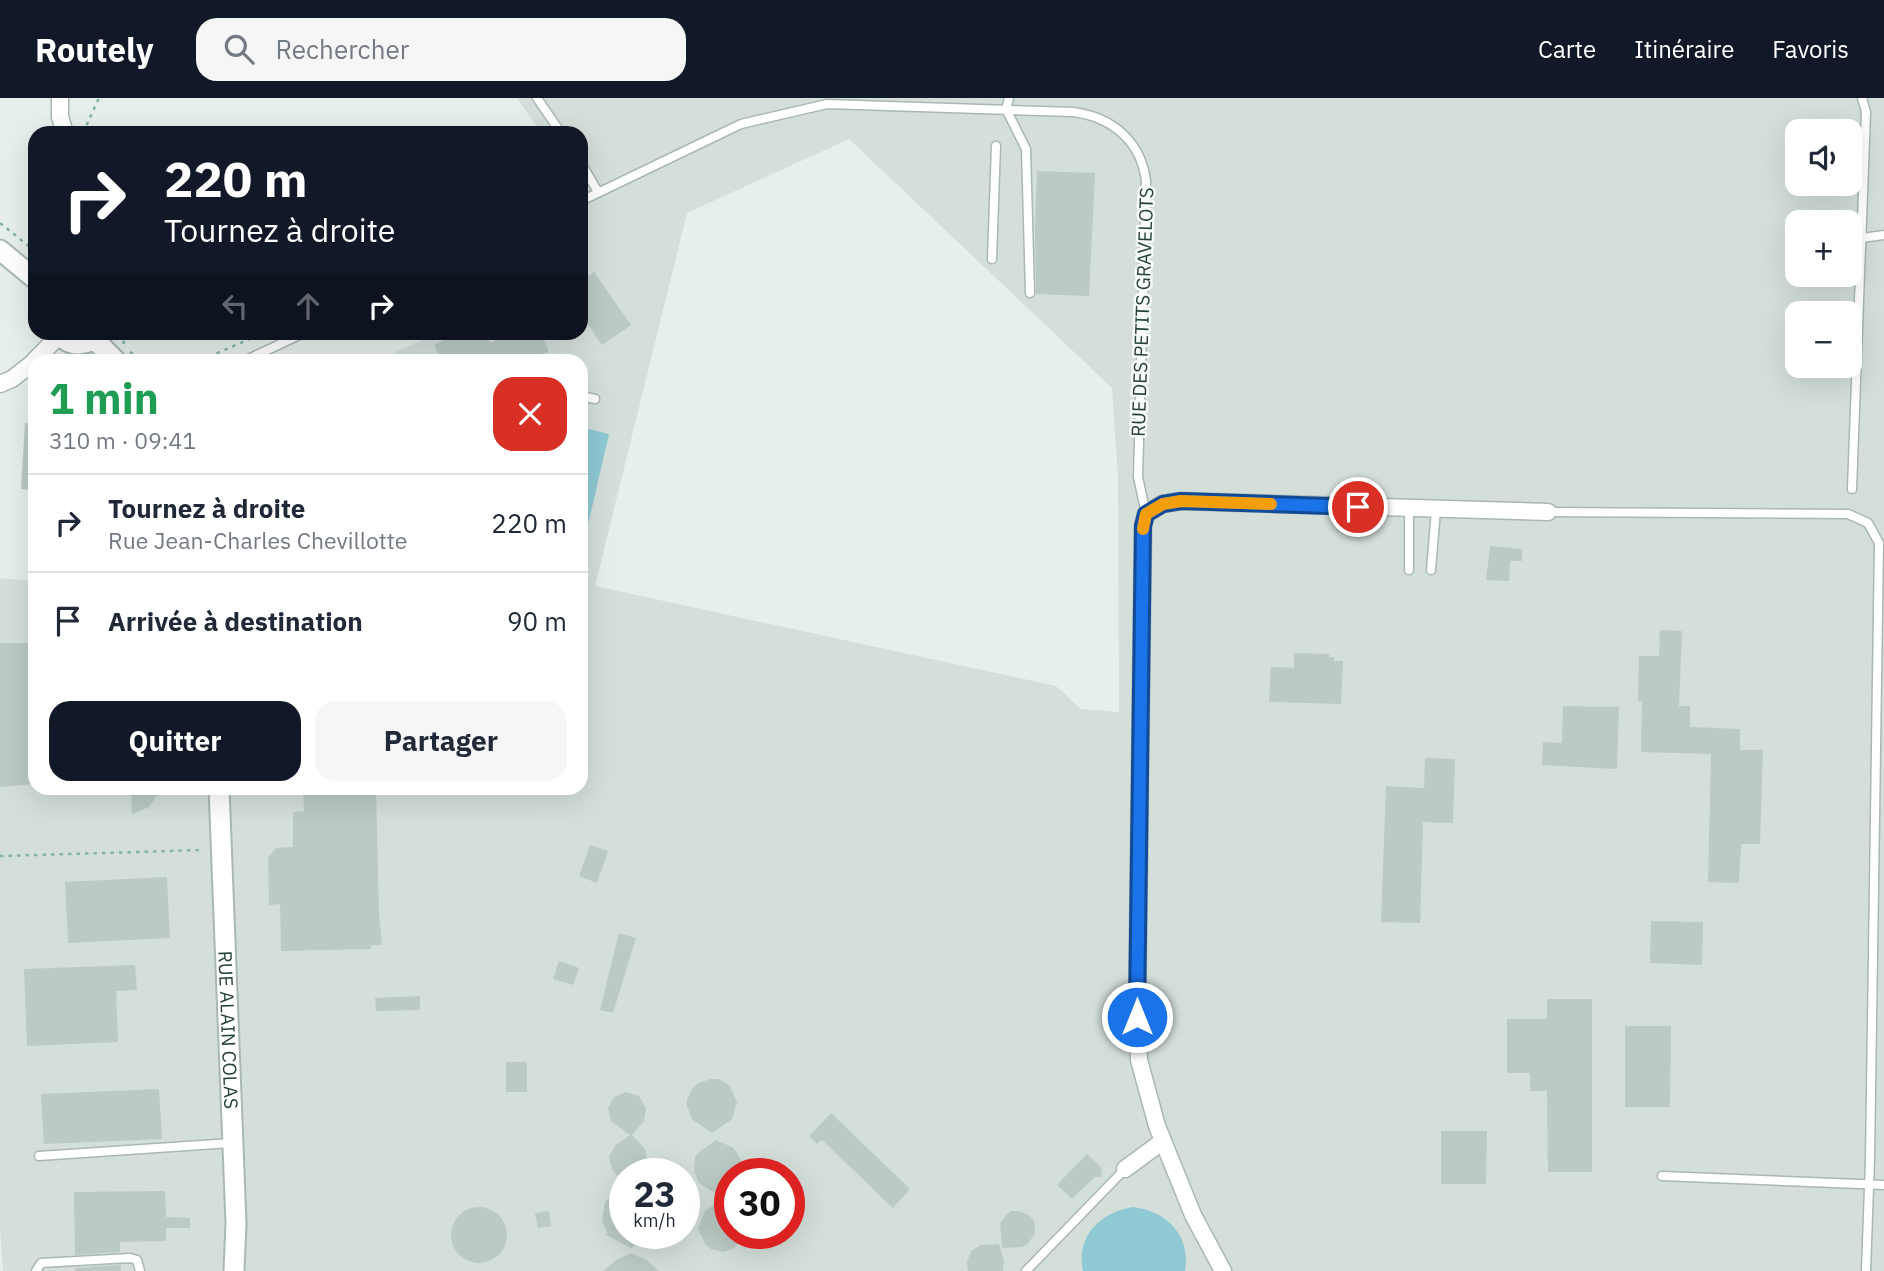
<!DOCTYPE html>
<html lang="fr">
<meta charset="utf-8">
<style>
body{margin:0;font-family:"IBM Plex Sans",sans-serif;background:#f6f6f7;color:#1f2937;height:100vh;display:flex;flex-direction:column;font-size:26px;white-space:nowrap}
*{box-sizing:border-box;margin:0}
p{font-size:23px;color:#747a83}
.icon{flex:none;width:38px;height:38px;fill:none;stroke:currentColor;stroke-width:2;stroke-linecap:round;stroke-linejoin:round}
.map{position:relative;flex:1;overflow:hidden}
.sheet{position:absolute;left:28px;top:256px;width:560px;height:441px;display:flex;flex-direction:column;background:#fff;border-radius:21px;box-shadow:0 7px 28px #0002}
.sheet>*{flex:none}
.hud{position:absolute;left:28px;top:28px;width:560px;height:214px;border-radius:21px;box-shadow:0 7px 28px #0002;background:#111827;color:#fff;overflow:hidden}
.controls{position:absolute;left:1785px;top:21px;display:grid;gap:14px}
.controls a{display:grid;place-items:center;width:77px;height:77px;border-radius:14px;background:#fff;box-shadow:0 7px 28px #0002;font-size:35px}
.speed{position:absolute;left:609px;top:1060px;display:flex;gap:14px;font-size:35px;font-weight:700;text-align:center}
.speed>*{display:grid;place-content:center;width:91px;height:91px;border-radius:50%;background:#fff;box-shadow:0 7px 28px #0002;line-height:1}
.speed small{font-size:18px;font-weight:400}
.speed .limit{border:10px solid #d22;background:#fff;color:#111}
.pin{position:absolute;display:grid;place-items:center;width:60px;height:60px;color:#fff;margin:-30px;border:4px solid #fff;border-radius:50%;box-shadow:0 2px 7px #0007}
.me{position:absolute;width:77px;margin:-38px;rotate:0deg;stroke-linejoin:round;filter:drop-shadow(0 0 5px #0008)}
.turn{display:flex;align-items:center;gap:24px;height:147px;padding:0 21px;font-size:32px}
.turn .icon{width:91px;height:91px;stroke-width:2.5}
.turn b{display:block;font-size:49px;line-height:60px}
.lanes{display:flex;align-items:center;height:66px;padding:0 21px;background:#0003;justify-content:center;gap:35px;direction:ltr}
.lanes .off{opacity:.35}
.round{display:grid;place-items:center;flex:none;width:74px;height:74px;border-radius:21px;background:#f6f6f7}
.head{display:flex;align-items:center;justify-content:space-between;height:119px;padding:0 21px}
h1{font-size:42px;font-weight:700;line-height:52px;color:#1e9e55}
.primary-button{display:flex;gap:14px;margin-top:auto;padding:14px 21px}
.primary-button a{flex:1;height:80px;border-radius:21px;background:#111827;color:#fff;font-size:28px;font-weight:700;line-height:80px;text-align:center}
.primary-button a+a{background:#f6f6f7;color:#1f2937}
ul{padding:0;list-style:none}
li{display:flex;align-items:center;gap:21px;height:98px;padding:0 21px;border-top:2px solid #e0e1e3}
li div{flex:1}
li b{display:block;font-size:26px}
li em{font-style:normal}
header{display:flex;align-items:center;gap:42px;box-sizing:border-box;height:98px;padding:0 35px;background:#111827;color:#fff}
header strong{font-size:33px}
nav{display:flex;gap:38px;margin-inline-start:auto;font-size:24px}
.search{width:490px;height:63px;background:#f6f6f7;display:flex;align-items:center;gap:18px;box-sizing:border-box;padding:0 24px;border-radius:21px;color:#747a83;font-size:26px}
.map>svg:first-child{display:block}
.built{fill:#d4dfda;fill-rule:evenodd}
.water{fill:#8ec9d4}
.building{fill:#bbcac4}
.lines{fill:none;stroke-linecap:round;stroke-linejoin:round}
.service-casing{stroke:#a8b8b2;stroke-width:11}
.minor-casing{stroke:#a8b8b2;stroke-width:19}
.tertiary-casing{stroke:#a8b8b2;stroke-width:23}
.path{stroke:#86b3a5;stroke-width:2.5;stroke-dasharray:3.5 5;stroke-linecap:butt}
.service{stroke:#fff;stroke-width:8}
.minor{stroke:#fff;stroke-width:16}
.tertiary{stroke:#fff;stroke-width:19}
.route-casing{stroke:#114b97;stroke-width:18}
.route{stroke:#1a73e8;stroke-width:12}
.slow{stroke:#f59e0b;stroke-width:12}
.labels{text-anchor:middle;stroke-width:5;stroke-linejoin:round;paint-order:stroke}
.street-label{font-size:19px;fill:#24423a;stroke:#f7fbf9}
</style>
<header>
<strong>Routely</strong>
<div class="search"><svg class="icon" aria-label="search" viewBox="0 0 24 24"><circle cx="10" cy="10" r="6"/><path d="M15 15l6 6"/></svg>Rechercher</div>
<nav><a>Carte</a><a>Itinéraire</a><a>Favoris</a></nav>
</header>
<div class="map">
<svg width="1884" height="1173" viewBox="0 0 1884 1173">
<rect width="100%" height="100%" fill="#e6efeb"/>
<path class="built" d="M517,0H1884V1173H3L0,1131V480L35,483V690H581V262H378L437,235L581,234V35H541ZM1797,33H1850V86H1797ZM849,41L1112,290L1118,380L1119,614L1081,611L1056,588L595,488L687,115ZM1797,124H1850V177H1797ZM1797,215H1850V268H1797ZM625,1076H684V1136H625ZM730,1076H789V1136H730Z"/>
<g class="water">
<polygon points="581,329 609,336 587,431 581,434"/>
<path d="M1133,1109C1167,1113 1191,1138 1185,1173H1083C1075,1138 1101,1114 1133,1109Z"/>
</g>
<g class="building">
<polygon points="1037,73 1095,75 1089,198 1036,196 1035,131"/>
<polygon points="594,174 631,227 602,247 581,216 581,183"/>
<polygon points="459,234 485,234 490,245 511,234 540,234 549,253 531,262 441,262 434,247"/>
<polygon points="25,325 35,326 35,392 21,391"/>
<polygon points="1490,448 1522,451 1522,463 1510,463 1509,483 1486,482"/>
<polygon points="1660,532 1682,533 1679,608 1690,608 1690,629 1740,631 1740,652 1763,652 1760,746 1741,746 1739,785 1708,784 1711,656 1641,654 1642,603 1638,603 1639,558 1659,558"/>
<polygon points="0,545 35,545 35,686 0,689"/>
<polygon points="1294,555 1329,556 1329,559 1334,559 1334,563 1343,563 1341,606 1269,604 1271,569 1294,570"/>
<polygon points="1563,608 1619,609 1617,671 1542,667 1543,644 1562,645"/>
<polygon points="1425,660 1455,661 1453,725 1423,724 1420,825 1381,824 1386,688 1424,690"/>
<polygon points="131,690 162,690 149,709 132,716"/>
<polygon points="303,690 376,690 379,814 382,847 371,847 371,851 281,853 280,806 269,807 268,760 276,750 293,749 293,714 304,713"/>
<polygon points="590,747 608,753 597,785 579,778"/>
<polygon points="167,779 170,840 68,845 65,784"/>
<polygon points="1651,823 1703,824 1702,867 1650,865"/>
<polygon points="619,835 636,840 613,915 600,912"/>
<polygon points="559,863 579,870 573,887 553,881"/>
<polygon points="135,867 137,892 116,893 118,944 27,948 24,871"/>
<polygon points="420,898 420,912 376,913 375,900"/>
<polygon points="1547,901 1592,901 1592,1074 1548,1074 1547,993 1530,993 1530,975 1507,975 1507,921 1547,921"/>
<polygon points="1625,928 1671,928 1670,1009 1625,1009"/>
<rect x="506" y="964" width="21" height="30"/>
<polygon points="711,981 718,981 729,987 737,1004 732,1021 712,1035 692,1021 687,1008 687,1002 693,990 698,985"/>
<polygon points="159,991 162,1041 44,1046 41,996"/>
<polygon points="626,994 639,998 646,1010 644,1023 632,1037 645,1051 648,1065 641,1076 625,1076 625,1087 612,1071 609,1058 616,1047 630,1037 611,1023 608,1010 614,999"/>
<polygon points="831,1015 910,1091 893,1110 822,1042 817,1046 809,1038"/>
<polygon points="1441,1033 1487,1033 1486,1086 1441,1086"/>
<polygon points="716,1042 734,1050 743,1066 744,1076 730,1076 730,1091 720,1098 699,1085 694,1073 695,1059 699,1054"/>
<polygon points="1087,1056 1101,1069 1102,1079 1095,1079 1072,1101 1057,1087"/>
<polygon points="625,1088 625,1136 654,1136 631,1150 604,1136 608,1136 602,1123 605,1104 614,1095"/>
<polygon points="165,1093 166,1119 190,1120 190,1130 166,1130 166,1143 120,1144 120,1154 75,1157 74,1094"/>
<polygon points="719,1103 730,1108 730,1136 746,1136 734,1150 723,1154 711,1151 706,1147 698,1131 705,1113"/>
<circle cx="479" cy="1137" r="28"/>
<polygon points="549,1113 551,1128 538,1130 535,1115"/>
<polygon points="1012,1113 1019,1113 1030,1118 1034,1123 1035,1135 1028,1146 1022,1149 1002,1150 1000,1125 1007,1116"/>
<polygon points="999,1146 1004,1163 1003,1173 968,1173 967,1164 971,1153 981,1147"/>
<polygon points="631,1155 646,1162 659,1173 603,1173 616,1162"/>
<polygon points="121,1167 121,1173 75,1173 75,1170"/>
</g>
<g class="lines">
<g class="service-casing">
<g id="service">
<polyline points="537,0 561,35"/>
<polyline points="1009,0 1006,11 1026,51 1030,195"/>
<polyline points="581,65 598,94"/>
<path d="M581,103L741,26L827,6L1073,14C1112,19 1141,43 1146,83L1138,379L1146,416"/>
<polyline points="1862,140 1884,137"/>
<polyline points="992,161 996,48"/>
<polyline points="246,262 306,234"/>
<polyline points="581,298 595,301"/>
<polyline points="1852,391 1866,14 1862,0"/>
<polyline points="1548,414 1848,416 1868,425 1879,445 1870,1061 1866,1173"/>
<polyline points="1409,472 1409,411"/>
<polyline points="1431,472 1436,412"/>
<polyline points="39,1058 231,1045"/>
<polyline points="1662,1078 1884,1087"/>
<polyline points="36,1173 41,1165 130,1160 137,1162 140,1173"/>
<polyline points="1026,1173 1125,1071"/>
</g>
</g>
<g class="minor-casing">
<g id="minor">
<polyline points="60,0 60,19 65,35"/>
<polyline points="35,262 59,238"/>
<polyline points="0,286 12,281 35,263"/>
<polyline points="1125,1071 1163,1043"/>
<polyline points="1223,1173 1193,1117 1157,1028 1139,962 1137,919 1143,428 1146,416 1162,406 1181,403 1548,414"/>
</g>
</g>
<g class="tertiary-casing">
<g id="tertiary">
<polyline points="0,152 35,181"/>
<path d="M57,234C70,251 88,249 102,234"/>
<polyline points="95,242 115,262"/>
<path id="s1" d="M219,690L236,1125L234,1173"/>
</g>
</g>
<g class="path">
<polyline points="83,35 99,0"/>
<polyline points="0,125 35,153"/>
<polyline points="33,197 29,215 35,233"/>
<polyline points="122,234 124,246"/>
<polyline points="130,254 142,262"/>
<polyline points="201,262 266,234"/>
<polyline points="0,758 203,752"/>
</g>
<use href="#service" class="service"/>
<use href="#minor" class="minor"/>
<use href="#tertiary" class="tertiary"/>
</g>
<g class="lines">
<g class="route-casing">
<polyline id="route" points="1137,919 1143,428 1146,416 1163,406 1181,403 1358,409"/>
</g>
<use href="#route" class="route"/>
<polyline class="slow" points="1143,431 1146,416 1163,406 1181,403 1271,406"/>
</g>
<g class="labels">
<g class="street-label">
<text transform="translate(1142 214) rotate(-88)" y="7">RUE DES PETITS GRAVELOTS</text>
<text dy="7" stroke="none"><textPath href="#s1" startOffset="242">RUE ALAIN COLAS</textPath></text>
</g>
</g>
</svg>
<div class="controls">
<a><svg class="icon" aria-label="sound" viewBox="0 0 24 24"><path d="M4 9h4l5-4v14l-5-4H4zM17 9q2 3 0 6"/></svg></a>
<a>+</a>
<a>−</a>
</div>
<div class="speed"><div>23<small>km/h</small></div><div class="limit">30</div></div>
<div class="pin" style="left:1358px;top:409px;background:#d93025"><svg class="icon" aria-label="arrive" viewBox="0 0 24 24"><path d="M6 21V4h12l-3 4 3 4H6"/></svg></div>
<svg class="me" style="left:1137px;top:919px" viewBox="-20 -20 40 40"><circle r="17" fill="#1a73e8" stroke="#fff" stroke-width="3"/><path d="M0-11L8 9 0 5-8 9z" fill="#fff"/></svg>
<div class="hud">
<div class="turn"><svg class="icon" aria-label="right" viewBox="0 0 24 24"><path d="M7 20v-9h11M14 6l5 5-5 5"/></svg><div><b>220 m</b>Tournez à droite</div></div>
<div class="lanes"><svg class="icon off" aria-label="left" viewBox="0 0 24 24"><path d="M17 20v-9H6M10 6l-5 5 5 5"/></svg><svg class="icon off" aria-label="ahead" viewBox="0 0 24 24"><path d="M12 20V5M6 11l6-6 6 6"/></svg><svg class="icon" aria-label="right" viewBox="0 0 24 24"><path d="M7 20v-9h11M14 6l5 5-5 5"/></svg></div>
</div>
<section class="sheet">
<div class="head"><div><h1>1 min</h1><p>310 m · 09:41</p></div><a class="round" style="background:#d93025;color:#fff"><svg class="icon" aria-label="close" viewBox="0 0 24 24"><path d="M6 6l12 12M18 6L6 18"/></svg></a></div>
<ul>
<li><svg class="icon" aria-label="right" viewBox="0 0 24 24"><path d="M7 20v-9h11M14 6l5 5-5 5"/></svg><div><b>Tournez à droite</b><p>Rue Jean-Charles Chevillotte</p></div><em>220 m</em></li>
<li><svg class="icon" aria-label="arrive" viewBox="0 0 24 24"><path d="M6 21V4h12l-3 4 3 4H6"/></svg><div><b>Arrivée à destination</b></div><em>90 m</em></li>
</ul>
<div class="primary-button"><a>Quitter</a><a>Partager</a></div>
</section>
</div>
